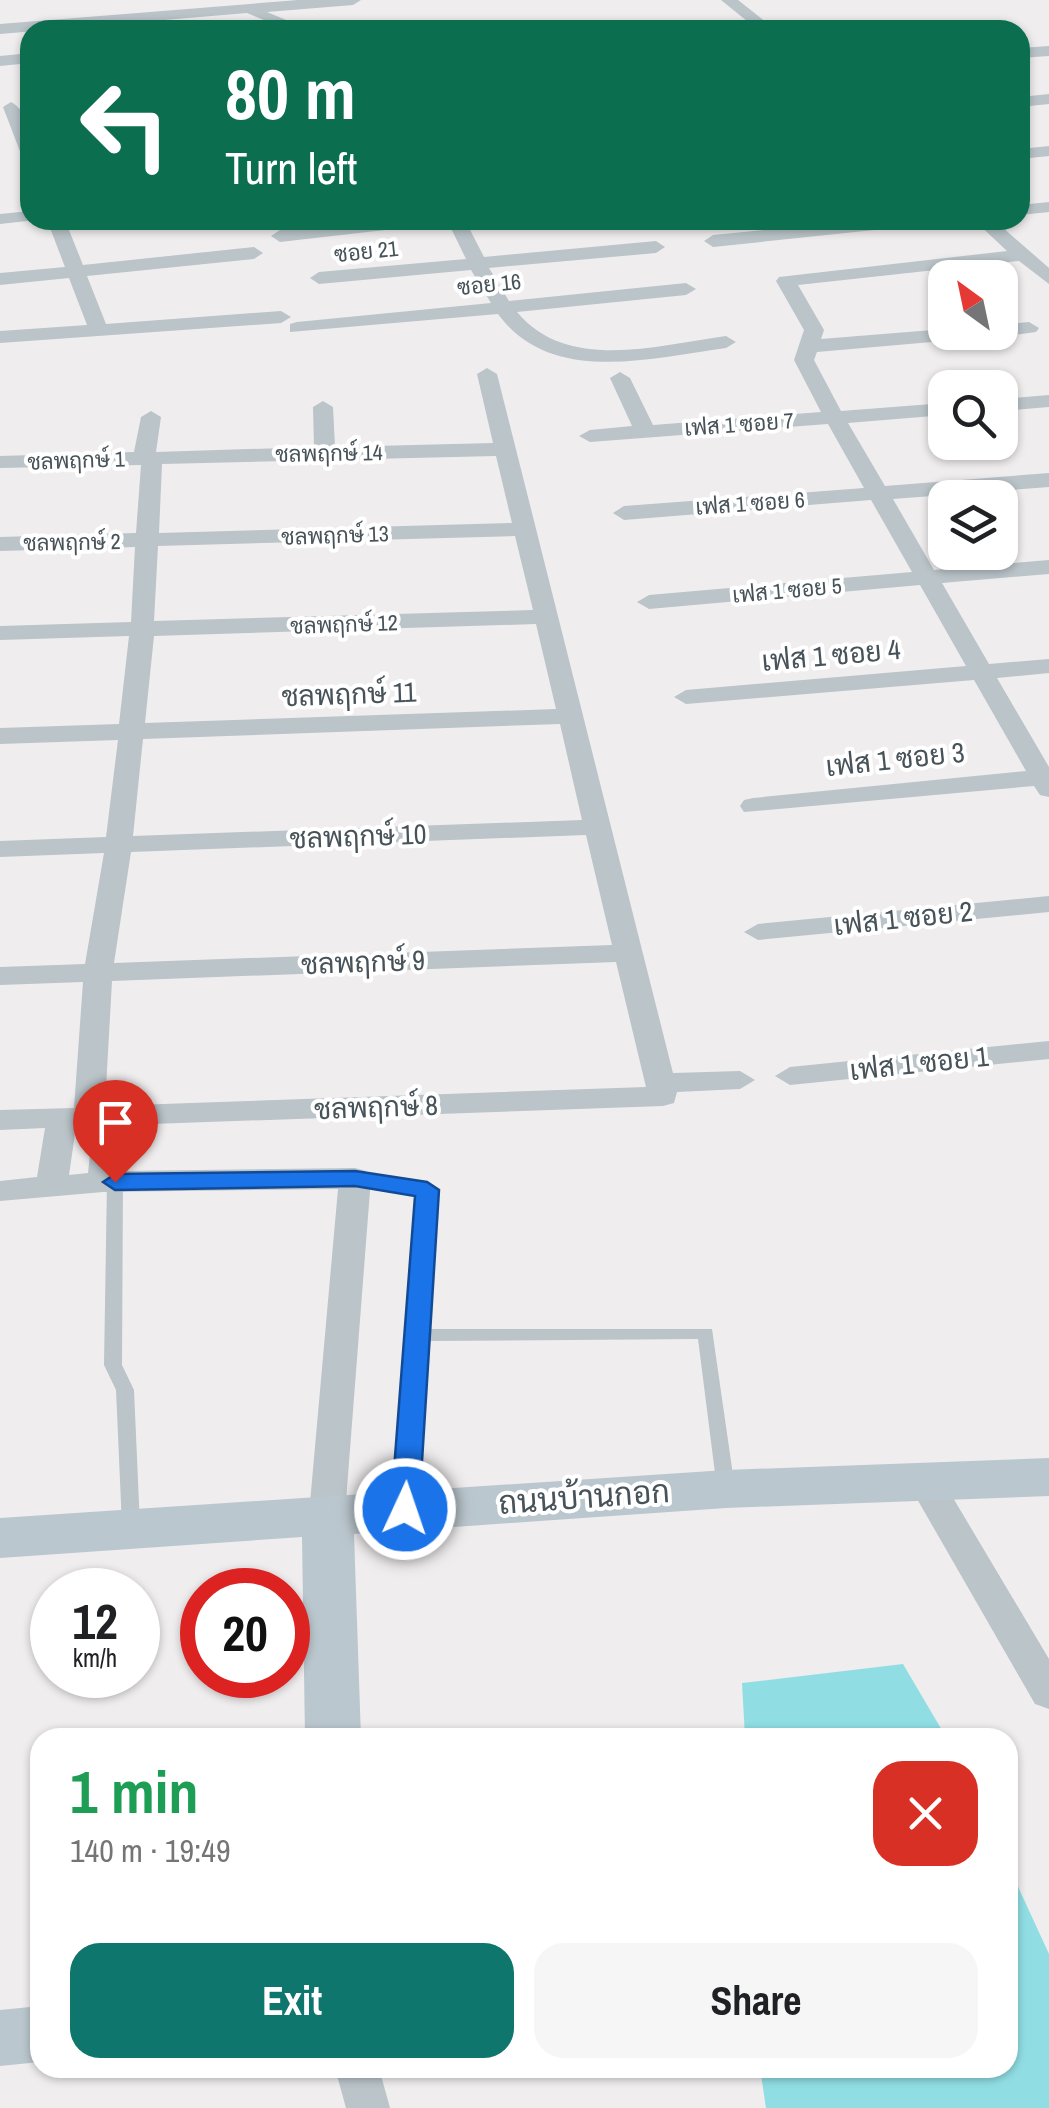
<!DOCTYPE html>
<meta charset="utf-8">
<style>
body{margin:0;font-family:"Archivo Narrow",Sarabun,sans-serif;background:#f6f6f6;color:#202124;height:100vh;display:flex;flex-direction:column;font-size:38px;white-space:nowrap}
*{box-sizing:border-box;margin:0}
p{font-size:32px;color:#757577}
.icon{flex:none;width:55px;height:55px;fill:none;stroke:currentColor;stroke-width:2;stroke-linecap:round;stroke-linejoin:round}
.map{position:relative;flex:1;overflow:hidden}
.side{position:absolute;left:30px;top:1728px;width:988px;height:350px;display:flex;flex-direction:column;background:#fff;border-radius:30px;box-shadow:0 2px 8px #0004}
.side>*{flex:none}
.top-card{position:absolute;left:20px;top:20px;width:1010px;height:210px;border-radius:30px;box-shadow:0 2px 8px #0004;background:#0b6e4f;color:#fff;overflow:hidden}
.needle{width:65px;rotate:327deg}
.fabs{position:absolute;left:928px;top:260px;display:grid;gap:20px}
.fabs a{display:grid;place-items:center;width:90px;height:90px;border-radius:20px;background:#fff;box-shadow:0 2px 8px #0004;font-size:50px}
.speed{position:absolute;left:30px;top:1568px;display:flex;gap:20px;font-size:50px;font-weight:700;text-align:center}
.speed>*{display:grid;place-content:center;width:130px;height:130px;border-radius:50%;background:#fff;box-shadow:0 2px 8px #0004;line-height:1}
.speed small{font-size:25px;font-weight:400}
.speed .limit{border:15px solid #d22;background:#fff;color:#111}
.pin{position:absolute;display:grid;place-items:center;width:85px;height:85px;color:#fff;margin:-102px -42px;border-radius:50% 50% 50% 0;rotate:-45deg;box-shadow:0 0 10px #0007}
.pin .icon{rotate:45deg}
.me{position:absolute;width:110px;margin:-55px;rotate:3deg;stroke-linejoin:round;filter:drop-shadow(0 0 8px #0008)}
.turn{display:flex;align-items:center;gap:35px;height:210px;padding:0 40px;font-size:45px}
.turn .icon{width:130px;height:130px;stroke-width:2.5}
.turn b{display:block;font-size:70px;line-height:85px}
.round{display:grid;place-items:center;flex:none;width:105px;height:105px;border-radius:30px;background:#f6f6f6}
.summary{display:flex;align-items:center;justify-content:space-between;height:170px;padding:0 40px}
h1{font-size:60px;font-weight:800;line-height:75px;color:#1e9e55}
.cta{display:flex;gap:20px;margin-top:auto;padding:20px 40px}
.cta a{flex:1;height:115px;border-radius:30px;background:#0f766e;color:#fff;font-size:40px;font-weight:800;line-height:115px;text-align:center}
.cta a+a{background:#f6f6f6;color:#202124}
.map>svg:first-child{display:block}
.water{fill:#90dee4}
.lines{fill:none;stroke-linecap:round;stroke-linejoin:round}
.lane{fill:#bac4c9;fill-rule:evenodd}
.street{fill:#bac4c9;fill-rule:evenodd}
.secondary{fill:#bbc7ce;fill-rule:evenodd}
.route{fill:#1a73e8;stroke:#114b97;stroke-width:2.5}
.labels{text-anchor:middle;stroke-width:8;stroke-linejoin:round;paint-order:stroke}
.far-street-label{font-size:22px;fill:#475359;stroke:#fff}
.street-label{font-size:28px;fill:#475359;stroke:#fff}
.near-street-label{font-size:32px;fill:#475359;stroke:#fff}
</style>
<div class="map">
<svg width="1049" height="2108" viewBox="0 0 1049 2108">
<rect width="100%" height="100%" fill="#f0edee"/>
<g class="water">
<polygon points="903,1664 946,1737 745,1737 742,1683"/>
<polygon points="1008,1865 1049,1954 1049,2108 766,2108 760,2068 1008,2068"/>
</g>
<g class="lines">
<g class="lane">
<polygon points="355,1173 427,1185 435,1190 426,1329 712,1329 735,1489 732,1494 726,1496 720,1494 717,1489 698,1339 425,1341 414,1509 411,1514 405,1516 399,1514 396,1509 419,1194 349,1182 347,1178 349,1174"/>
<polygon points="115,1177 123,1182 122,1365 134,1390 140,1526 137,1531 131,1533 125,1531 122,1526 116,1390 104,1365 107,1182"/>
</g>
<g class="street">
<polygon points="298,0 361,0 353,5 267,12 310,30 288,30 247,13 0,34 0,24"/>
<polygon points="721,0 738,0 776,30 758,30"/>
<polygon points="413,20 421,25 418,28 356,30"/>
<polygon points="1049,46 1049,56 1020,58 1020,48"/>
<polygon points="30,53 30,63 0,66 0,56"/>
<polygon points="1049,94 1049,104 1020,107 1020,97"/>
<path d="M11,102C30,112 30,139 30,159L21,154L3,107Z"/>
<polygon points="1049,146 1049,156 1020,159 1020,149"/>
<polygon points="1049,202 1049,212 1020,215 1020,205"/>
<polygon points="30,211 30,220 36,220 0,224 0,214"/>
<polygon points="47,220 65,220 83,265 254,247 263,253 254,259 87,276 106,324 281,311 291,317 281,323 0,343 0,331 87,325 69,278 0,285 0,273 65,267"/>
<polygon points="378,220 438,220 429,225 280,242 271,236 280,230"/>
<path d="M447,220H465L484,257L656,241L665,247L656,253L489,268L509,301L686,283L696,289L686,295L517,312C568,373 658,345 726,336L736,342L726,348C650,358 551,386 498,314L290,332V324L297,322L491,303L471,270L319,284L310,278L319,272L466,259Z"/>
<polygon points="868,220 931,220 922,225 713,247 704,241 713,235"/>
<polygon points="974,220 994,220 1049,268 1049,284 1019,261 798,285 824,330 821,339 945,329 945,332 988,332 978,338 817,352 814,360 841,411 945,403 945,415 848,423 885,486 1049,473 1049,487 893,499 934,570 1049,560 1049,574 942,583 989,664 1049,659 1049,673 997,678 1049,767 1049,797 1040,795 1034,786 744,812 740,806 744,800 753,798 1026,771 974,680 686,704 674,697 686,690 966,666 920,585 649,609 637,602 649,595 912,572 871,500 624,520 613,513 624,506 864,488 828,424 590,442 579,436 590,430 632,426 610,378 620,372 630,378 653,425 821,412 794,360 804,330 776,281 779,277 1007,251"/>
<polygon points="1029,322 1039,328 1036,332 1000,337 991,332 1000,332 1000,325"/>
<path d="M487,368L497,374L673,1073L740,1071L755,1080L740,1089L677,1092L674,1103L663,1106L124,1125L120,1171L355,1168L366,1171L371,1178L345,1514L340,1524L327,1528L314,1524L309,1514L338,1189L103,1192L0,1201V1181L37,1177L45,1128L0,1130V1110L74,1108L83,982L0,985V967L85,964L104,853L0,857V841L106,837L118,740L0,744V728L119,724L129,636L0,640V626L131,622L135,547L0,551V537L136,533L141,465L0,468V456L134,452L141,417L151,411L161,417L156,452L314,447L313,407L323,401L333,407L335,447L493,443L477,374ZM496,456L512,523L159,533L162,464ZM515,536L533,610L154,621L158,546ZM536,624L556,709L145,723L154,636ZM560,724L582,820L133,836L143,739ZM586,835L612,945L114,963L131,852ZM616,962L646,1087L105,1106L112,981ZM93,1126L88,1173L69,1175L76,1127Z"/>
<polygon points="1049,395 1049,407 1000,411 1000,399"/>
<polygon points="1049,896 1049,912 758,940 744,932 758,924"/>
<polygon points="1049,1041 1049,1059 790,1085 775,1076 790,1067"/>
<polygon points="927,1472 940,1476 1049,1659 1049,1709 1035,1704 909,1485 914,1476"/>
<polygon points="335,2068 379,2068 390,2108 346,2108"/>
</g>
<g class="secondary">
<polygon points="1049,1458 1049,1496 726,1508 354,1534 361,1738 305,1738 302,1537 0,1558 0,1518 726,1470"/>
<polygon points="40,2006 40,2062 0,2066 0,2010"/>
</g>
</g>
<polygon class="route" points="355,1171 427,1182 439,1190 419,1509 405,1519 391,1509 415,1196 355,1186 115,1190 103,1182 115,1174"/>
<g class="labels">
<g class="far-street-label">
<text transform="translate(366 251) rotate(-6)" y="8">ซอย 21</text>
<text transform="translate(489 284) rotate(-6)" y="8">ซอย 16</text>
<text transform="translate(739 424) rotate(-4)" y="8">เฟส 1 ซอย 7</text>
<text transform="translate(329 453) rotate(-1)" y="8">ชลพฤกษ์ 14</text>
<text transform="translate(76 460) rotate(-2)" y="8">ชลพฤกษ์ 1</text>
<text transform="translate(750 503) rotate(-4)" y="8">เฟส 1 ซอย 6</text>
<text transform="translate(335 535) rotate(-2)" y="8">ชลพฤกษ์ 13</text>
<text transform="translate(72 542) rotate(-1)" y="8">ชลพฤกษ์ 2</text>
<text transform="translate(787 590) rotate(-5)" y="8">เฟส 1 ซอย 5</text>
<text transform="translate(344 624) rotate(-2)" y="8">ชลพฤกษ์ 12</text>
</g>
<g class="street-label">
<text transform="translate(831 655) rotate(-5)" y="10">เฟส 1 ซอย 4</text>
<text transform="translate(349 694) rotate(-2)" y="10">ชลพฤกษ์ 11</text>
<text transform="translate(895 759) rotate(-6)" y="10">เฟส 1 ซอย 3</text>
<text transform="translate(358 836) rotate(-2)" y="10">ชลพฤกษ์ 10</text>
<text transform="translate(903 918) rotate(-6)" y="10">เฟส 1 ซอย 2</text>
<text transform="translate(363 962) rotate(-2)" y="10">ชลพฤกษ์ 9</text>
<text transform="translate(919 1063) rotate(-6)" y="10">เฟส 1 ซอย 1</text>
<text transform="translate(376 1107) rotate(-2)" y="10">ชลพฤกษ์ 8</text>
</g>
<g class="near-street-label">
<text transform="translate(584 1497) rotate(-4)" y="11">ถนนบ้านกอก</text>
</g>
</g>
</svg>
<div class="fabs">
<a><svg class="needle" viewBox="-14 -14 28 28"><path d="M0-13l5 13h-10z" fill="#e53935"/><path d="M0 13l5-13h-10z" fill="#757577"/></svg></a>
<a><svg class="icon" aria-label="search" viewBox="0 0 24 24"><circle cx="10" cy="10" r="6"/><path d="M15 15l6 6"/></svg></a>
<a><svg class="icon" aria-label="layers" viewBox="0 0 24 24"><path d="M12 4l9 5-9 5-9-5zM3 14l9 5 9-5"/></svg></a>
</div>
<div class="speed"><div>12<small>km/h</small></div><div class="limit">20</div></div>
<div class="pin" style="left:115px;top:1182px;background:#d93025"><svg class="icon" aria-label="arrive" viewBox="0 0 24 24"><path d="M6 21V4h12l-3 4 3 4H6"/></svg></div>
<svg class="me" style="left:405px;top:1509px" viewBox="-20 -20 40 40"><circle r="17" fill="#1a73e8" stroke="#fff" stroke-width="3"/><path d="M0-11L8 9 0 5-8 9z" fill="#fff"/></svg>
<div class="top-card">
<div class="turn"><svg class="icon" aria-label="left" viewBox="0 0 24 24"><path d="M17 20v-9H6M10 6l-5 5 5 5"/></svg><div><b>80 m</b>Turn left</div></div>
</div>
<section class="side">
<div class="summary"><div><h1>1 min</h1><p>140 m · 19:49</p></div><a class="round" style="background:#d93025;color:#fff"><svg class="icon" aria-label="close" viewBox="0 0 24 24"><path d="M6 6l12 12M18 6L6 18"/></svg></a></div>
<div class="cta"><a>Exit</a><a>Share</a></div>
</section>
</div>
